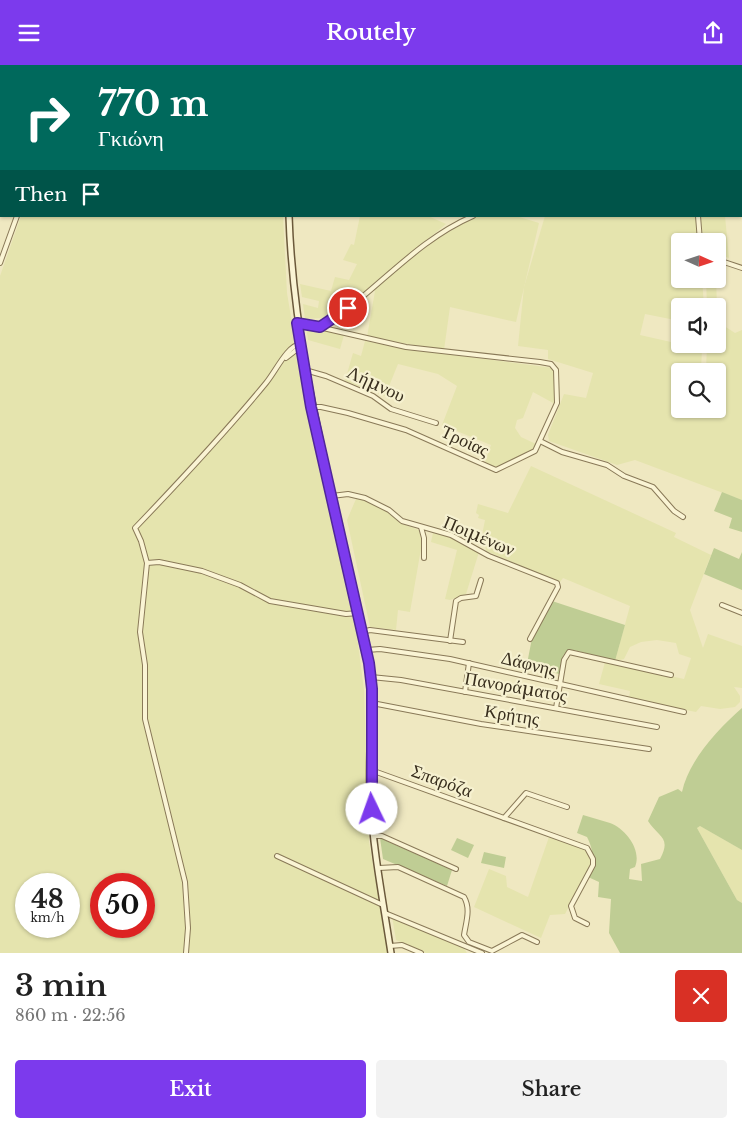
<!DOCTYPE html>
<meta charset="utf-8">
<style>
body{margin:0;font-family:"Libre Baskerville",serif;background:#f2f2f2;color:#222;height:100vh;display:flex;flex-direction:column;font-size:19px;white-space:nowrap}
*{box-sizing:border-box;margin:0}
p{font-size:16px;color:#767676}
.icon{flex:none;width:28px;height:28px;fill:none;stroke:currentColor;stroke-width:2;stroke-linecap:round;stroke-linejoin:round}
.map{position:relative;height:888px;overflow:hidden}
.drawer{display:flex;flex-direction:column;background:#fff;flex:1}
.drawer>*{flex:none}
.top-card{position:absolute;left:0px;top:0px;width:742px;height:152px;box-shadow:0 1px 4px #0004;background:#00695c;color:#fff;overflow:hidden}
.needle{width:32px;rotate:93deg}
.controls{position:absolute;left:671px;top:168px;display:grid;gap:10px}
.controls a{display:grid;place-items:center;width:55px;height:55px;border-radius:5px;background:#fff;box-shadow:0 1px 4px #0004;font-size:25px}
.speed{position:absolute;left:15px;top:808px;display:flex;gap:10px;font-size:25px;font-weight:700;text-align:center}
.speed>*{display:grid;place-content:center;width:65px;height:65px;border-radius:50%;background:#fff;box-shadow:0 1px 4px #0004;line-height:1}
.speed small{font-size:12px;font-weight:400}
.speed .limit{border:8px solid #d22;background:#fff;color:#111}
.pin{position:absolute;display:grid;place-items:center;width:42px;height:42px;color:#fff;margin:-21px;border:2px solid #fff;border-radius:50%;box-shadow:0 1px 5px #0007}
.me{position:absolute;width:55px;margin:-28px;rotate:357deg;stroke-linejoin:round;filter:drop-shadow(0 0 4px #0008)}
.turn{display:flex;align-items:center;gap:18px;height:105px;padding:0 15px;font-size:22px}
.turn .icon{width:65px;height:65px;stroke-width:2.5}
.turn b{display:block;font-size:35px;line-height:42px}
.then{display:flex;align-items:center;height:48px;padding:0 15px;background:#0003;gap:10px;font-size:19px}
.round{display:grid;place-items:center;flex:none;width:52px;height:52px;border-radius:5px;background:#f2f2f2}
.head{display:flex;align-items:center;justify-content:space-between;height:85px;padding:0 15px}
h1{font-size:30px;font-weight:600;line-height:38px}
.cta{display:flex;gap:10px;margin-top:auto;padding:10px 15px}
.cta a{flex:1;height:58px;border-radius:5px;background:#7c3aed;color:#fff;font-size:20px;font-weight:600;line-height:58px;text-align:center}
.cta a+a{background:#f2f2f2;color:#222}
header{display:flex;justify-content:space-between;align-items:center;height:65px;padding:0 15px;background:#7c3aed;color:#fff;font-size:22px;font-weight:600}
.map>svg:first-child{display:block}
.farmland{fill:#e5e4ae;fill-rule:evenodd}
.green{fill:#bfcd94}
.lines{fill:none;stroke-linecap:round;stroke-linejoin:round}
.minor-casing{stroke:#897958;stroke-width:6}
.tertiary-casing{stroke:#897958;stroke-width:7}
.secondary-casing{stroke:#6b593b;stroke-width:8}
.minor{stroke:#faf4d4;stroke-width:4}
.tertiary{stroke:#faf4d4;stroke-width:4.5}
.secondary{stroke:#faf4d4;stroke-width:5}
.route-casing{stroke:#51269a;stroke-width:12}
.route{stroke:#7c3aed;stroke-width:9}
.labels{text-anchor:middle;stroke-width:4.5;stroke-linejoin:round;paint-order:stroke}
.street-label{font-size:18px;fill:#382e1d;stroke:#f6f1d0}
</style>
<header><svg class="icon" aria-label="menu" viewBox="0 0 24 24"><path d="M4 6h16M4 12h16M4 18h16"/></svg>Routely<svg class="icon" aria-label="share" viewBox="0 0 24 24"><path d="M12 15V3M7 8l5-5 5 5M5 13v7h14v-7"/></svg></header>
<div class="map">
<svg width="742" height="888" viewBox="0 0 742 888">
<rect width="100%" height="100%" fill="#efe8c1"/>
<g class="farmland">
<path d="M21,151H283L287,228L305,335L353,540L364,625L369,777L388,888H0V211ZM26,819H69V861H26ZM101,819H144V861H101Z"/>
<polygon points="360,151 428,151 446,159 357,233 322,253 305,254 303,239 318,243 319,236 302,232 300,219 331,226 335,212 349,215 357,199 343,195 351,179 354,180"/>
<polygon points="476,151 516,151 539,158 516,257 450,242 444,285 367,272 375,226 372,225 432,177"/>
<polygon points="545,151 696,151 700,176 680,176 680,214 702,214 704,241 680,241 680,256 645,249 640,270 702,284 701,306 680,306 680,344 706,345 718,344 718,306 706,306 707,279 718,279 718,257 735,268 742,265 742,435 635,395 617,400 549,376 548,370 564,329 586,333 593,308 548,294 548,285 518,281 524,222"/>
<polygon points="700,151 725,151 729,193 718,189 718,176 704,176"/>
<polygon points="706,214 716,214 717,241 707,241"/>
<polygon points="306,261 344,270 340,284 308,275"/>
<polygon points="365,276 403,283 553,303 555,305 555,339 533,327 523,353 517,355 515,363 521,372 536,379 533,384 496,403 485,397 491,380 442,360 457,321 438,309 398,299 385,331 345,316 353,288 361,291"/>
<polygon points="531,401 676,468 674,472 711,490 690,545 703,583 708,569 742,581 742,623 734,622 740,631 740,637 735,642 720,644 701,641 696,647 676,643 629,634 630,626 599,619 605,597 684,614 691,593 679,589 676,578 657,575 641,577 630,582 624,594 615,596 630,541 563,513 560,517 486,486 483,465 485,455 478,453 479,450 476,448 478,439 508,448"/>
<polygon points="360,432 387,446 400,458 419,465 422,478 410,547 398,545 396,565 370,562 347,455 356,434"/>
<polygon points="433,468 450,471 479,487 466,529 450,535 445,534 457,485 431,477"/>
<polygon points="700,761 742,785 742,838 737,835 697,763"/>
<polygon points="549,772 586,784 592,794 591,800 565,849 550,850 541,873 474,842 489,804 506,811 507,822 528,832"/>
<polygon points="392,851 461,879 467,888 426,888 396,875"/>
</g>
<g class="green">
<polygon points="722,427 742,435 742,467 729,463 732,453 714,446"/>
<polygon points="714,483 739,494 742,487 742,525 704,509"/>
<polygon points="552,536 625,560 615,596 574,585 564,589 559,609 527,599 532,573"/>
<path d="M742,643V785L700,761L697,763L737,835L742,838V888H620L609,868L611,834L598,832L599,817L588,812C593,796 595,788 587,772L577,768L583,750C592,753 601,755 610,758C626,764 642,785 635,802L630,804L629,814L642,816L641,799L660,794C672,772 658,772 648,756L659,732L678,724L682,727C689,695 718,664 742,643Z"/>
<polygon points="380,773 452,805 447,821 383,794"/>
<polygon points="457,773 474,780 468,793 451,785"/>
<polygon points="484,787 506,792 504,803 481,798"/>
</g>
<g class="lines">
<g class="minor-casing">
<g id="minor">
<polyline points="382,0 388,1"/>
<polyline points="536,0 536,1"/>
<polyline points="734,0 735,1"/>
<polyline points="741,6 742,6"/>
<polyline points="741,28 742,28"/>
<polyline points="698,151 700,176"/>
<polyline points="718,195 742,203"/>
<polyline points="0,198 17,151"/>
<polyline points="297,257 406,282 540,297 551,299 556,305 557,338 535,386 496,405 406,365 348,348 321,342 311,342"/>
<path d="M319,262C331,254 344,247 355,238C393,207 427,171 473,151"/>
<path d="M300,279C287,281 276,306 266,318C225,368 180,416 135,463L141,476L147,498L159,497L202,506L240,520L270,536L346,549L358,548"/>
<polyline points="286,293 295,286 301,284"/>
<polyline points="305,305 326,311 373,331 391,344 436,358"/>
<polyline points="540,376 562,387 607,400 624,411 653,422 674,446 683,452"/>
<polyline points="332,431 348,429 365,433 389,445 402,456 451,470 489,491 557,518 558,522 530,574"/>
<polyline points="421,462 424,473 424,493"/>
<polyline points="147,498 140,567 145,600 145,654 185,817 188,863 186,888"/>
<polyline points="722,540 742,548"/>
<polyline points="362,567 370,565 463,577"/>
<polyline points="450,576 456,536 461,533 476,531 481,515"/>
<polyline points="367,585 380,584 450,594 684,647"/>
<polyline points="371,612 401,615 657,662"/>
<polyline points="465,627 469,598"/>
<polyline points="372,638 481,659 649,684"/>
<polyline points="556,643 564,595 569,587 671,610"/>
<polyline points="371,705 587,783 593,794 593,800 571,841 575,853 587,859"/>
<polyline points="504,753 526,728 567,742"/>
<polyline points="374,771 382,771 456,804"/>
<polyline points="277,791 383,840"/>
<path d="M379,803L398,802L464,832C471,844 466,857 464,870L469,877L492,886L522,870L537,877"/>
<polyline points="385,848 482,888"/>
<polyline points="390,881 402,880 421,888"/>
</g>
</g>
<g class="tertiary-casing">
<g id="tertiary">
<polyline points="88,1 89,0"/>
<polyline points="0,123 1,123"/>
</g>
</g>
<g class="secondary-casing">
<g id="secondary">
<polyline points="302,1 302,0"/>
<path d="M289,151C294,304 340,449 369,598C374,642 368,687 370,732C373,784 383,836 391,888"/>
</g>
</g>
<use href="#minor" class="minor"/>
<use href="#tertiary" class="tertiary"/>
<use href="#secondary" class="secondary"/>
</g>
<g class="lines">
<g class="route-casing">
<polyline id="route" points="348,243 320,262 297,258 311,342 369,598 372,624 372,744"/>
</g>
<use href="#route" class="route"/>
</g>
<g class="labels">
<g class="street-label">
<text transform="translate(376 319) rotate(25)" y="6">Λήμνου</text>
<text transform="translate(465 376) rotate(25)" y="6">Τροίας</text>
<text transform="translate(479 471) rotate(23)" y="6">Ποιμένων</text>
<text transform="translate(529 599) rotate(14)" y="6">Δάφνης</text>
<text transform="translate(516 622) rotate(10)" y="6">Πανοράματος</text>
<text transform="translate(512 650) rotate(9)" y="6">Κρήτης</text>
<text transform="translate(442 716) rotate(20)" y="6">Σπαρόζα</text>
</g>
</g>
</svg>
<div class="controls">
<a><svg class="needle" viewBox="-14 -14 28 28"><path d="M0-13l5 13h-10z" fill="#e53935"/><path d="M0 13l5-13h-10z" fill="#767676"/></svg></a>
<a><svg class="icon" aria-label="sound" viewBox="0 0 24 24"><path d="M4 9h4l5-4v14l-5-4H4zM17 9q2 3 0 6"/></svg></a>
<a><svg class="icon" aria-label="search" viewBox="0 0 24 24"><circle cx="10" cy="10" r="6"/><path d="M15 15l6 6"/></svg></a>
</div>
<div class="speed"><div>48<small>km/h</small></div><div class="limit">50</div></div>
<div class="pin" style="left:348px;top:243px;background:#d93025"><svg class="icon" aria-label="arrive" viewBox="0 0 24 24"><path d="M6 21V4h12l-3 4 3 4H6"/></svg></div>
<svg class="me" style="left:372px;top:744px" viewBox="-20 -20 40 40"><circle r="19" fill="#fff"/><path d="M0-13L10 11 0 6-10 11z" fill="#7c3aed"/></svg>
<div class="top-card">
<div class="turn"><svg class="icon" aria-label="right" viewBox="0 0 24 24"><path d="M7 20v-9h11M14 6l5 5-5 5"/></svg><div><b>770 m</b>Γκιώνη</div></div>
<div class="then">Then<svg class="icon" aria-label="arrive" viewBox="0 0 24 24"><path d="M6 21V4h12l-3 4 3 4H6"/></svg></div>
</div>
</div>
<section class="drawer">
<div class="head"><div><h1>3 min</h1><p>860 m · 22:56</p></div><a class="round" style="background:#d93025;color:#fff"><svg class="icon" aria-label="close" viewBox="0 0 24 24"><path d="M6 6l12 12M18 6L6 18"/></svg></a></div>
<div class="cta"><a>Exit</a><a>Share</a></div>
</section>
